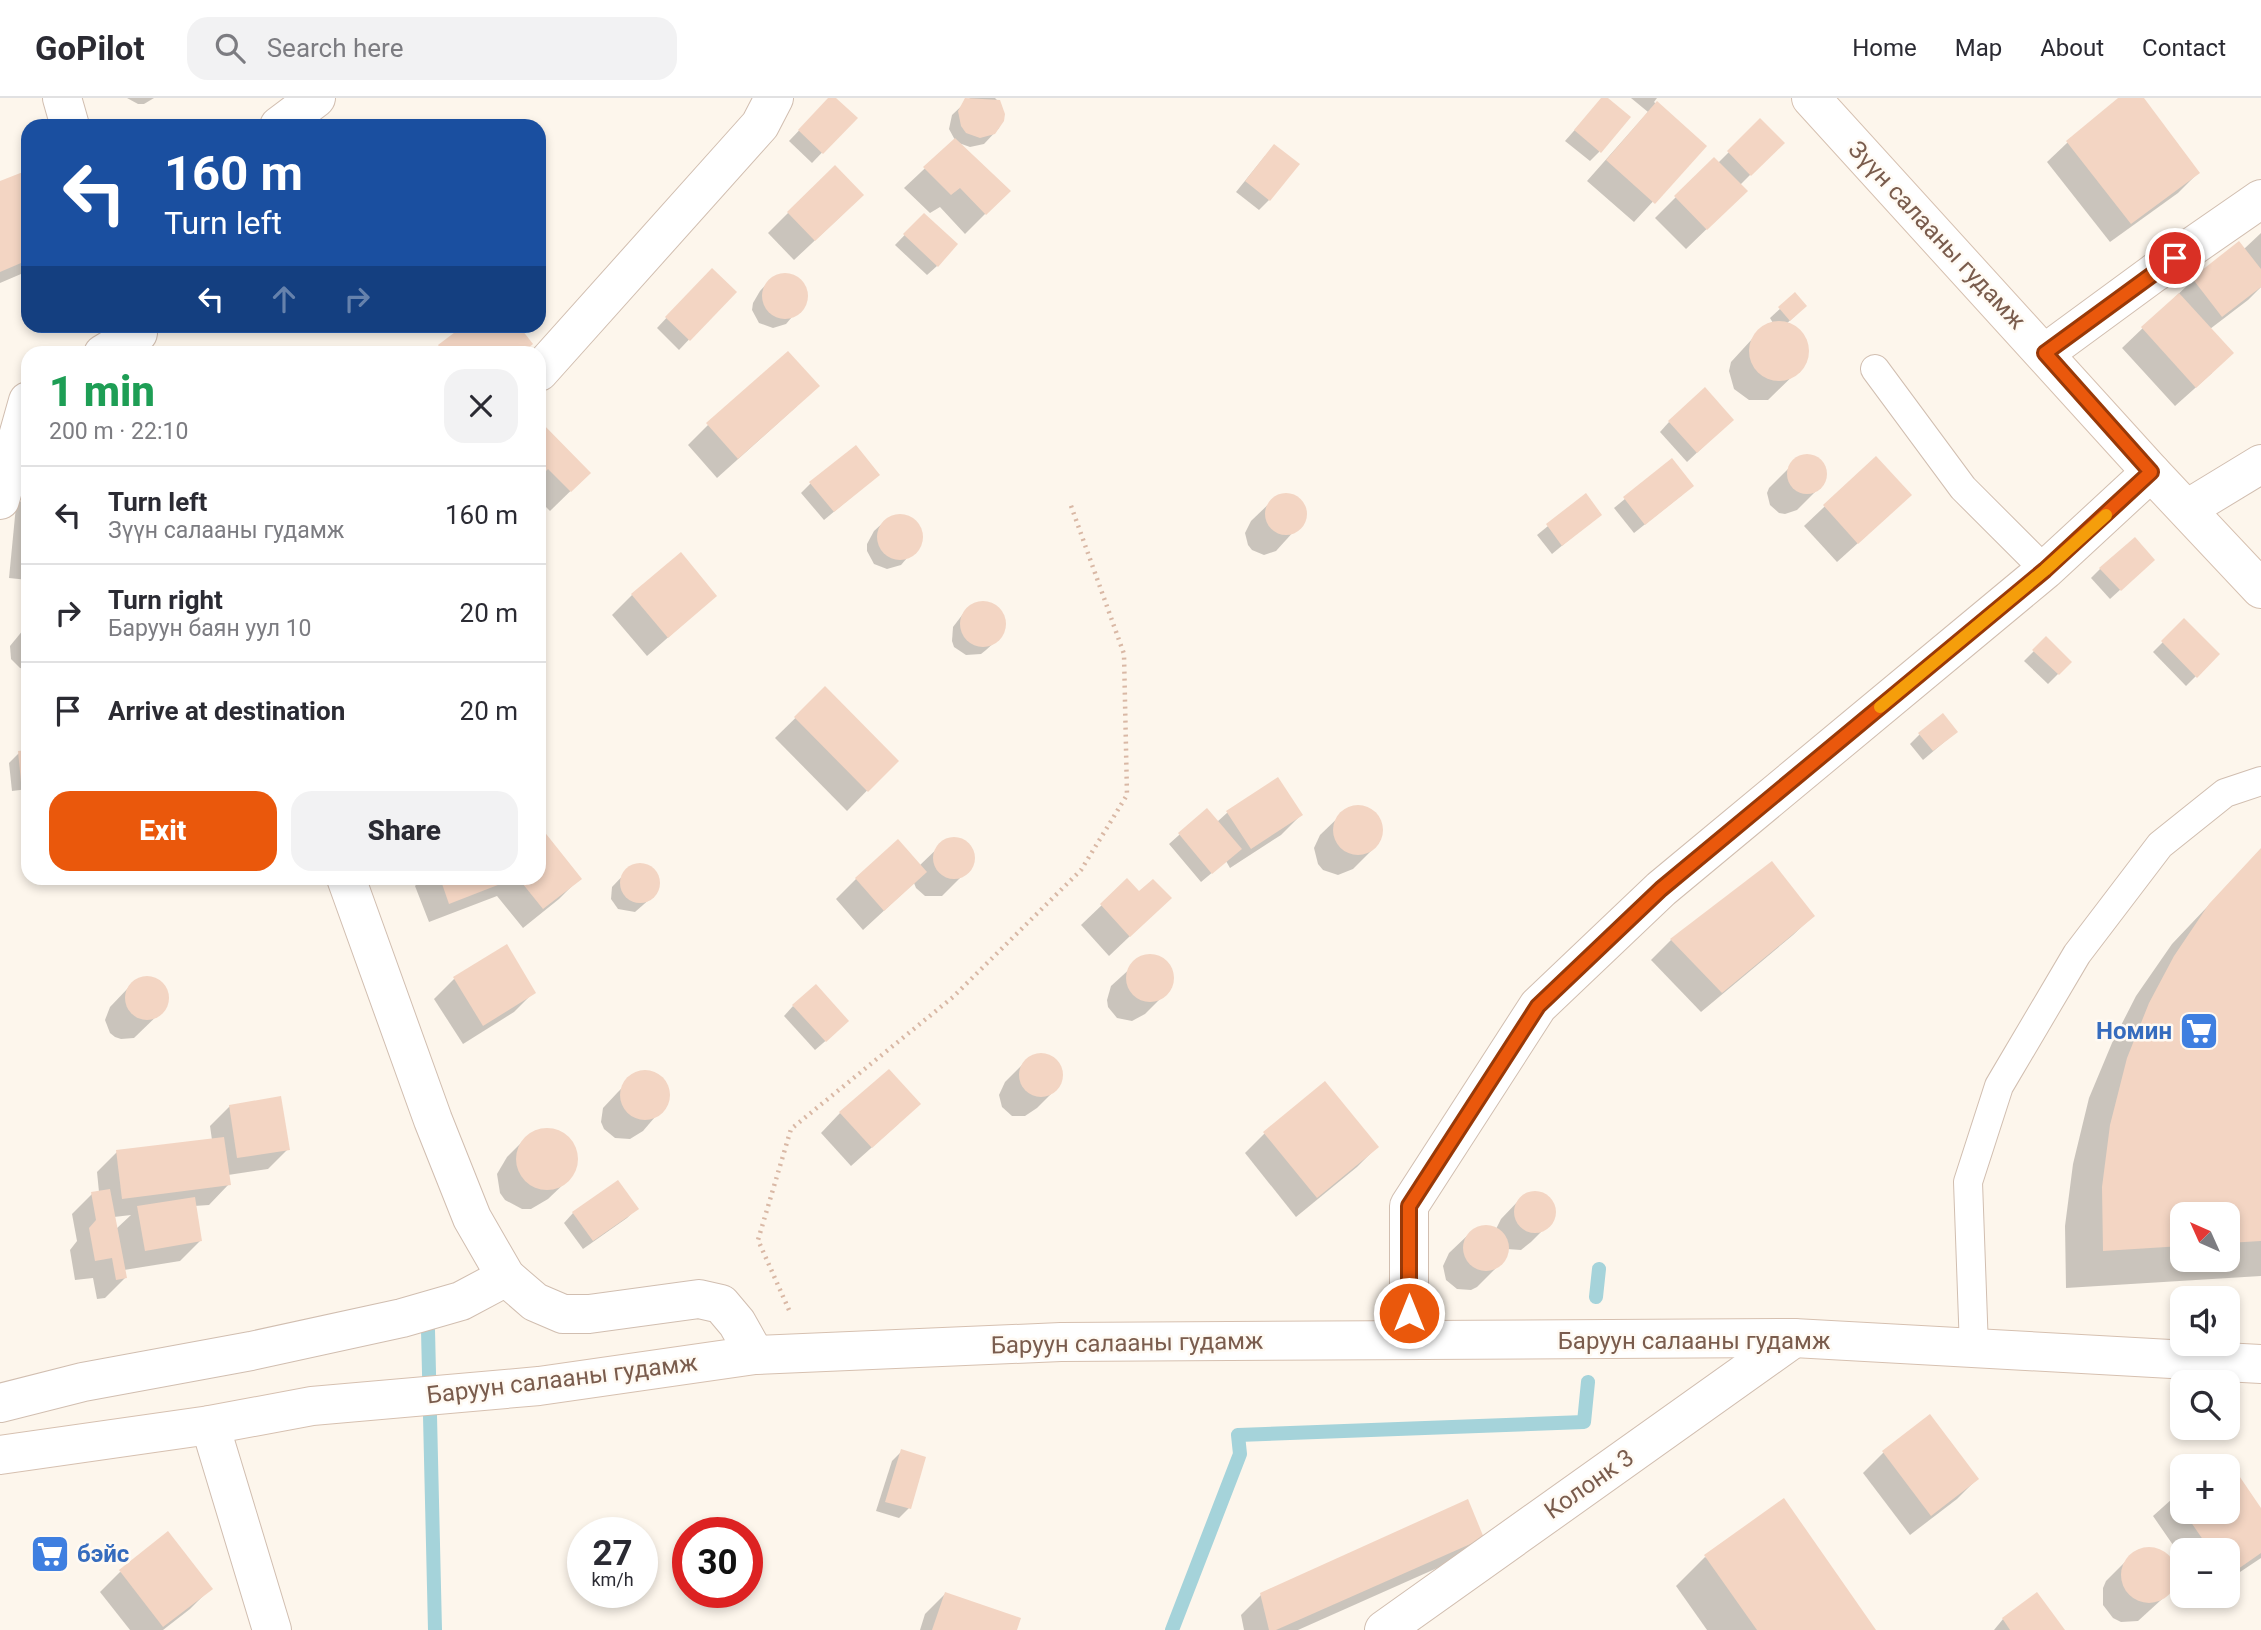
<!DOCTYPE html>
<meta charset="utf-8">
<style>
body{margin:0;font-family:Roboto,sans-serif;background:#f2f2f3;color:#2b2b33;height:100vh;display:flex;flex-direction:column;font-size:26px;white-space:nowrap}
*{box-sizing:border-box;margin:0}
p{font-size:23px;color:#7c7c81}
.icon{flex:none;width:38px;height:38px;fill:none;stroke:currentColor;stroke-width:2;stroke-linecap:round;stroke-linejoin:round}
.map{position:relative;flex:1;overflow:hidden}
.details{position:absolute;left:21px;top:248px;width:525px;height:539px;display:flex;flex-direction:column;background:#fff;border-radius:21px;box-shadow:0 4px 10px #0003}
.details>*{flex:none}
.top-card{position:absolute;left:21px;top:21px;width:525px;height:214px;border-radius:21px;box-shadow:0 4px 10px #0003;background:#1a4fa0;color:#fff;overflow:hidden}
.needle{width:46px;rotate:315deg}
.controls{position:absolute;left:2170px;top:1104px;display:grid;gap:14px}
.controls a{display:grid;place-items:center;width:70px;height:70px;border-radius:14px;background:#fff;box-shadow:0 4px 10px #0003;font-size:35px}
.speed{position:absolute;left:567px;top:1419px;display:flex;gap:14px;font-size:35px;font-weight:700;text-align:center}
.speed>*{display:grid;place-content:center;width:91px;height:91px;border-radius:50%;background:#fff;box-shadow:0 4px 10px #0003;line-height:1}
.speed small{font-size:18px;font-weight:400}
.speed .limit{border:10px solid #d22;background:#fff;color:#111}
.pin{position:absolute;display:grid;place-items:center;width:60px;height:60px;color:#fff;margin:-30px;border:4px solid #fff;border-radius:50%;box-shadow:0 2px 7px #0007}
.me{position:absolute;width:77px;margin:-38px;rotate:0deg;stroke-linejoin:round;filter:drop-shadow(0 0 5px #0008)}
.turn{display:flex;align-items:center;gap:24px;height:147px;padding:0 28px;font-size:32px}
.turn .icon{width:91px;height:91px;stroke-width:2.5}
.turn b{display:block;font-size:49px;line-height:60px}
.lanes{display:flex;align-items:center;height:66px;padding:0 28px;background:#0003;justify-content:center;gap:35px;direction:ltr}
.lanes .off{opacity:.35}
.round{display:grid;place-items:center;flex:none;width:74px;height:74px;border-radius:21px;background:#f2f2f3}
.headline{display:flex;align-items:center;justify-content:space-between;height:119px;padding:0 28px}
h1{font-size:42px;font-weight:800;line-height:52px;color:#1e9e55}
.button{display:flex;gap:14px;margin-top:auto;padding:14px 28px}
.button a{flex:1;height:80px;border-radius:21px;background:#ea580c;color:#fff;font-size:28px;font-weight:800;line-height:80px;text-align:center}
.button a+a{background:#f2f2f3;color:#2b2b33}
ul{padding:0;list-style:none}
li{display:flex;align-items:center;gap:21px;height:98px;padding:0 28px;border-top:2px solid #e1e1e2}
li div{flex:1}
li b{display:block;font-size:26px}
li em{font-style:normal}
header{display:flex;align-items:center;gap:42px;box-sizing:border-box;height:98px;padding:0 35px;background:#fff;border-bottom:2px solid #e1e1e2}
header strong{font-size:33px}
nav{display:flex;gap:38px;margin-inline-start:auto;font-size:24px}
.search{width:490px;height:63px;background:#f2f2f3;display:flex;align-items:center;gap:18px;box-sizing:border-box;padding:0 24px;border-radius:21px;color:#7c7c81;font-size:26px}
.map>svg:first-child{display:block}
.shadow{fill:#0003;fill-rule:evenodd}
.lines{fill:none;stroke-linecap:round;stroke-linejoin:round}
.stream{stroke:#a5d3da;stroke-width:14}
.building{fill:#f3d5c3}
.lane-casing{stroke:#d1beb0;stroke-width:30}
.street-casing{stroke:#d1beb0;stroke-width:40}
.secondary-casing{stroke:#d6c0b0;stroke-width:40}
.path{stroke:#d9b8a5;stroke-width:4.5;stroke-dasharray:2 5;stroke-linecap:butt}
.lane{stroke:#fff;stroke-width:28}
.street{stroke:#fff;stroke-width:38}
.secondary{stroke:#fff;stroke-width:38}
.route-casing{stroke:#983908;stroke-width:18}
.route{stroke:#ea580c;stroke-width:12}
.slow{stroke:#f59e0b;stroke-width:12}
.labels{text-anchor:middle;stroke-width:5;stroke-linejoin:round;paint-order:stroke}
.street-label{font-size:24px;fill:#7a5c4d;stroke:#fffaf3}
.shop-label{font-size:24px;font-weight:bold;fill:#366cbe;stroke:#fffaf3;text-anchor:end}
</style>
<header>
<strong>GoPilot</strong>
<div class="search"><svg class="icon" aria-label="search" viewBox="0 0 24 24"><circle cx="10" cy="10" r="6"/><path d="M15 15l6 6"/></svg>Search here</div>
<nav><a>Home</a><a>Map</a><a>About</a><a>Contact</a></nav>
</header>
<div class="map">
<svg width="2261" height="1532" viewBox="0 0 2261 1532">
<rect width="100%" height="100%" fill="#fdf6ec"/>
<g class="shadow">
<polygon points="127,0 154,0 144,6 138,6"/>
<polygon points="830,0 834,0 855,20 812,65 789,43"/>
<polygon points="970,0 995,0 998,3 1003,16 999,30 984,46 970,49 956,44 1008,93 965,136 940,109 930,115 904,90 955,42 949,31 952,17"/>
<polygon points="1603,0 1605,0 1599,54 1590,63 1565,43"/>
<polygon points="1631,0 1657,0 1654,4 1704,48 1634,124 1587,83 1648,14"/>
<polygon points="2121,0 2142,0 2198,75 2178,95 2110,144 2047,64 2067,45"/>
<polygon points="1760,23 1782,45 1740,87 1746,93 1686,151 1655,120 1714,61 1718,65"/>
<polygon points="394,24 406,26 409,28 387,28"/>
<polygon points="1265,58 1269,102 1259,112 1236,94"/>
<polygon points="28,74 28,173 0,185 0,85"/>
<polygon points="788,115 842,117 794,162 768,135"/>
<polygon points="924,117 937,168 927,177 895,147"/>
<polygon points="2261,135 2261,189 2248,202 2210,231 2212,275 2175,308 2122,250 2193,182 2244,151"/>
<polygon points="782,176 790,177 801,184 805,190 805,204 786,226 773,230 759,225 752,212 753,205 760,193 770,182"/>
<polygon points="702,182 734,194 679,252 657,230"/>
<polygon points="1795,197 1795,218 1785,227 1791,227 1804,241 1807,259 1803,268 1768,302 1749,302 1734,291 1729,273 1731,264 1764,228 1773,225 1770,220"/>
<polygon points="466,228 516,228 531,246 521,256 432,256"/>
<polygon points="797,308 717,380 688,347 708,327"/>
<polygon points="539,324 589,375 550,413 539,402"/>
<polygon points="1669,324 1722,331 1687,364 1660,334"/>
<polygon points="1811,358 1821,365 1826,376 1822,387 1797,412 1785,416 1779,415 1770,407 1767,395 1769,390 1799,360"/>
<polygon points="1876,360 1889,417 1837,464 1804,428"/>
<polygon points="1672,362 1682,397 1634,435 1614,410"/>
<polygon points="878,377 824,422 801,395 811,385"/>
<polygon points="28,396 28,482 9,480 16,408"/>
<polygon points="1290,396 1301,403 1306,416 1305,421 1276,453 1264,457 1252,452 1248,447 1245,435 1251,423 1277,398"/>
<polygon points="1585,398 1600,416 1552,456 1537,437"/>
<polygon points="897,417 911,420 916,425 921,438 920,445 901,467 887,471 874,466 867,453 867,446 874,433 885,423"/>
<polygon points="2100,471 2143,471 2110,501 2091,480"/>
<polygon points="632,497 715,498 647,558 612,517"/>
<polygon points="977,506 991,507 1001,515 1003,529 997,542 986,552 981,556 966,557 954,549 952,543 953,529 966,512"/>
<polygon points="2184,523 2218,556 2186,588 2153,554"/>
<polygon points="28,526 28,571 26,571 20,570 11,561 10,548"/>
<polygon points="2046,541 2070,564 2048,586 2024,563"/>
<polygon points="825,591 896,663 847,713 775,640"/>
<polygon points="1956,634 1923,662 1910,646 1920,636"/>
<polygon points="28,654 28,691 12,693 9,665 19,655"/>
<polygon points="1360,709 1367,710 1378,720 1382,736 1374,750 1353,771 1338,777 1323,772 1318,766 1314,750 1320,737 1346,712"/>
<polygon points="1207,712 1217,724 1228,714 1301,717 1281,737 1230,770 1226,763 1201,784 1169,746"/>
<polygon points="539,730 579,781 559,801 523,830 497,798 429,824 415,788 422,780 539,780"/>
<polygon points="960,741 970,749 973,761 972,768 942,798 925,798 916,790 914,785 863,832 836,801 856,781 919,768 946,742"/>
<path d="M2261,752V1178L2066,1190L2065,1128L2073,1066L2089,1000L2112,945L2136,898L2172,846ZM2182,1116H2228V1162H2182Z"/>
<polygon points="1772,766 1813,818 1793,837 1701,914 1651,862 1671,842"/>
<polygon points="643,767 654,773 658,784 657,789 651,800 635,814 618,811 611,801 612,789 631,769"/>
<polygon points="1127,783 1149,820 1109,858 1081,827"/>
<polygon points="1144,858 1151,858 1164,863 1169,868 1172,882 1166,895 1145,916 1132,923 1117,920 1108,909 1107,902 1111,888"/>
<polygon points="150,880 156,883 165,892 167,898 164,911 134,940 121,941 115,939 110,935 105,922 110,909 130,888 143,881"/>
<polygon points="454,881 534,894 514,914 463,946 434,901"/>
<polygon points="793,908 837,933 815,952 784,918"/>
<polygon points="1037,957 1051,960 1060,970 1060,984 1057,990 1037,1010 1025,1018 1012,1018 1002,1009 999,997 1005,984 1025,964"/>
<polygon points="641,974 657,977 667,989 667,1005 643,1033 630,1041 615,1040 604,1031 601,1024 603,1010 634,977"/>
<path d="M230,1008L288,1051L268,1071L228,1077L229,1086L209,1107L194,1108L200,1143L180,1163L124,1172L125,1180L105,1200L97,1201L93,1180L75,1182L70,1152L77,1143L72,1116L92,1096L99,1094L97,1074L117,1054L212,1042L210,1028ZM131,1117L116,1131L114,1119Z"/>
<polygon points="840,1015 898,1026 851,1068 821,1035"/>
<polygon points="546,1031 556,1032 572,1044 576,1063 569,1081 548,1101 531,1111 522,1111 505,1102 500,1095 497,1076 507,1059 528,1038 536,1033"/>
<polygon points="1265,1035 1377,1049 1357,1069 1296,1119 1245,1055"/>
<polygon points="1533,1095 1546,1098 1553,1107 1554,1117 1552,1123 1531,1144 1521,1152 1507,1151 1503,1163 1477,1189 1471,1192 1457,1191 1446,1182 1443,1168 1449,1155 1470,1135 1483,1128 1496,1131 1501,1121 1521,1100"/>
<polygon points="636,1111 627,1120 583,1151 564,1125 573,1115"/>
<polygon points="1930,1319 1977,1381 1957,1401 1910,1437 1863,1375 1883,1355"/>
<polygon points="902,1353 909,1410 899,1420 876,1413 892,1363"/>
<polygon points="2226,1362 2261,1413 2261,1460 2228,1482 2228,1452 2182,1452 2182,1460 2153,1418 2182,1392 2182,1414 2228,1414 2228,1368 2217,1368"/>
<polygon points="1482,1439 1462,1459 1298,1532 1244,1532 1241,1517 1261,1497"/>
<polygon points="2142,1451 2160,1452 2173,1465 2176,1483 2172,1492 2138,1523 2121,1524 2113,1520 2103,1507 2103,1490 2106,1483 2127,1462"/>
<polygon points="1705,1459 1874,1532 1707,1532 1676,1488"/>
<polygon points="120,1474 210,1491 190,1511 163,1532 130,1532 100,1494"/>
<polygon points="945,1496 1015,1532 920,1532 925,1516"/>
<polygon points="2003,1521 2063,1532 1994,1532"/>
</g>
<g class="lines">
<g class="stream">
<polyline points="1596,1199 1599,1171"/>
<polyline points="428,1232 435,1532"/>
<polyline points="1172,1532 1240,1356 1238,1337 1584,1324 1588,1284"/>
</g>
</g>
<g class="building">
<polygon points="828,0 836,0 858,20 823,56 798,32"/>
<polygon points="965,0 1000,2 1005,16 1004,23 995,36 980,40 966,35 961,28 958,13"/>
<polygon points="1601,0 1608,0 1631,19 1601,55 1574,32"/>
<polygon points="2118,0 2144,0 2200,75 2131,126 2066,43"/>
<polygon points="1657,3 1707,48 1655,106 1606,62"/>
<polygon points="1760,20 1785,45 1751,78 1727,53"/>
<polygon points="955,40 1011,93 986,117 960,90 951,97 923,69"/>
<polygon points="1274,46 1300,66 1270,103 1245,83"/>
<polygon points="1714,59 1748,93 1707,132 1674,98"/>
<polygon points="835,67 864,97 815,143 787,114"/>
<polygon points="28,72 28,162 0,174 0,83"/>
<polygon points="924,115 958,146 938,169 903,136"/>
<polygon points="2239,143 2261,171 2261,189 2222,219 2192,180"/>
<polygon points="712,170 737,194 690,243 665,219"/>
<circle cx="785" cy="198" r="23"/>
<polygon points="1795,194 1807,208 1790,223 1778,209"/>
<polygon points="2179,195 2234,255 2196,290 2141,229"/>
<circle cx="1779" cy="253" r="30"/>
<polygon points="463,228 519,228 533,246 521,256 444,256 438,247"/>
<polygon points="788,253 820,288 738,361 706,325"/>
<polygon points="1705,289 1734,322 1697,355 1668,323"/>
<polygon points="539,322 591,375 571,394 548,371 539,380"/>
<polygon points="856,347 880,377 834,414 809,384"/>
<circle cx="1807" cy="376" r="20"/>
<polygon points="1876,358 1912,397 1858,446 1823,407"/>
<polygon points="1672,360 1694,388 1645,427 1623,399"/>
<circle cx="1286" cy="416" r="21"/>
<polygon points="1586,395 1602,417 1562,448 1546,426"/>
<circle cx="900" cy="439" r="23"/>
<polygon points="2135,439 2155,462 2121,493 2099,470"/>
<polygon points="681,454 717,498 668,540 631,496"/>
<circle cx="983" cy="526" r="23"/>
<polygon points="2184,520 2220,556 2197,580 2161,543"/>
<polygon points="2046,538 2072,564 2059,577 2032,552"/>
<polygon points="825,588 899,663 868,694 794,619"/>
<polygon points="1943,615 1958,634 1933,653 1918,635"/>
<polygon points="28,652 28,683 21,684 18,653"/>
<polygon points="1278,679 1303,717 1251,751 1226,713"/>
<circle cx="1358" cy="732" r="25"/>
<polygon points="1207,710 1242,751 1212,776 1178,735"/>
<polygon points="539,727 582,781 543,811 518,780 539,780"/>
<circle cx="954" cy="760" r="21"/>
<polygon points="898,741 927,774 884,813 855,780"/>
<polygon points="2261,750 2261,1143 2228,1145 2228,1116 2182,1116 2182,1148 2103,1153 2102,1089 2110,1027 2127,960 2149,905 2174,858 2209,806"/>
<polygon points="1772,763 1815,818 1722,895 1670,841"/>
<circle cx="640" cy="785" r="20"/>
<polygon points="440,780 513,780 513,781 449,806"/>
<polygon points="1127,780 1139,793 1153,781 1172,800 1130,839 1100,806"/>
<polygon points="507,846 536,895 483,928 453,879"/>
<circle cx="1150" cy="880" r="24"/>
<circle cx="147" cy="900" r="22"/>
<polygon points="816,886 849,923 826,944 792,907"/>
<circle cx="1041" cy="977" r="22"/>
<polygon points="889,971 921,1006 872,1050 839,1014"/>
<circle cx="645" cy="997" r="25"/>
<polygon points="1325,983 1379,1049 1317,1100 1263,1034"/>
<polygon points="281,998 290,1052 237,1060 229,1007"/>
<circle cx="547" cy="1061" r="31"/>
<polygon points="224,1039 231,1087 122,1101 116,1052"/>
<polygon points="618,1082 639,1111 593,1143 572,1114"/>
<polygon points="110,1091 127,1180 116,1182 112,1160 95,1163 89,1130 96,1122 91,1094"/>
<circle cx="1535" cy="1114" r="21"/>
<polygon points="195,1099 202,1143 145,1153 137,1108"/>
<circle cx="1486" cy="1150" r="23"/>
<polygon points="1930,1316 1979,1381 1931,1418 1882,1353"/>
<polygon points="901,1351 926,1359 911,1411 885,1404"/>
<polygon points="2227,1360 2261,1410 2261,1455 2228,1478 2228,1452 2210,1452 2184,1414 2228,1414 2228,1368 2214,1368"/>
<polygon points="1784,1400 1876,1532 1757,1532 1704,1457"/>
<polygon points="1468,1401 1484,1440 1276,1532 1269,1532 1260,1495"/>
<polygon points="168,1433 213,1491 163,1529 119,1472"/>
<circle cx="2149" cy="1477" r="28"/>
<polygon points="945,1494 1021,1520 1017,1532 932,1532"/>
<polygon points="2037,1494 2065,1532 2010,1532 2002,1520"/>
</g>
<g class="lines">
<g class="lane-casing">
<g id="lane">
<polyline points="1875,271 1963,390 2045,472"/>
<polyline points="1974,1250 1968,1084 1999,988 2077,856 2160,747 2225,695 2261,683"/>
</g>
</g>
<g class="street-casing">
<g id="street">
<polyline points="62,0 70,28"/>
<polyline points="279,28 316,0"/>
<polyline points="2045,255 2154,175 2261,101"/>
<polyline points="103,256 138,235 135,228"/>
<polyline points="539,274 760,27 774,0"/>
<polyline points="0,402 28,303"/>
<polyline points="2187,411 2261,366"/>
<polyline points="346,780 433,1022 472,1120 506,1179 535,1204 563,1216 589,1216 699,1201 721,1206 737,1225 755,1257"/>
<polyline points="1409,1241 1409,1108 1538,908 1661,791 2045,472 2151,374"/>
<polyline points="0,1305 83,1284 251,1253 402,1220 461,1203 506,1179"/>
<polyline points="210,1327 272,1532"/>
<polyline points="1384,1532 1794,1240"/>
</g>
</g>
<g class="secondary-casing">
<g id="secondary">
<polyline points="1811,0 2151,374 2261,491"/>
<polyline points="0,1357 210,1327 312,1308 539,1288 755,1257 1061,1244 1794,1240 2261,1266"/>
</g>
</g>
<polyline class="path" points="789,1212 758,1142 791,1031 953,899 1081,772 1127,697 1124,556 1070,405"/>
<use href="#lane" class="lane"/>
<use href="#street" class="street"/>
<use href="#secondary" class="secondary"/>
</g>
<g class="lines">
<g class="route-casing">
<polyline id="route" points="1409,1215 1409,1108 1538,908 1661,791 2045,472 2151,374 2045,255 2175,160"/>
</g>
<use href="#route" class="route"/>
<polyline class="slow" points="1880,609 2045,472 2106,417"/>
</g>
<defs>
<g id="supermarket-square" transform="scale(2.0125)"><rect x="-9" y="-9" width="18" height="18" rx="4" fill="#3f7fe0" stroke="#fffaf3"/><path d="M-6-5.5h2.5l.6 2H6L4.5 2H-2.5L-4.4-4H-6ZM-1.5 3.2a1.3 1.3 0 1 0 .1 0ZM3 3.2a1.3 1.3 0 1 0 .1 0Z" fill="#fff"/></g>
</defs>
<g fill-rule="evenodd">
<use href="#supermarket-square" x="2199" y="933"/>
<use href="#supermarket-square" x="50" y="1456"/>
</g>
<g class="labels">
<g class="street-label">
<text transform="translate(1937 137) rotate(47)" y="8">Зүүн салааны гудамж</text>
<text x="1694" y="1251">Баруун салааны гудамж</text>
<text transform="translate(1127 1245) rotate(-1)" y="8">Баруун салааны гудамж</text>
<text transform="translate(562 1281) rotate(-7)" y="8">Баруун салааны гудамж</text>
<text transform="translate(1589 1386) rotate(-35)" y="8">Колонк 3</text>
</g>
<g class="shop-label">
<text x="2172" y="941">Номин</text>
<text x="77" y="1464" text-anchor="start">бэйс</text>
</g>
</g>
</svg>
<div class="controls">
<a><svg class="needle" viewBox="-14 -14 28 28"><path d="M0-13l5 13h-10z" fill="#e53935"/><path d="M0 13l5-13h-10z" fill="#7c7c81"/></svg></a>
<a><svg class="icon" aria-label="sound" viewBox="0 0 24 24"><path d="M4 9h4l5-4v14l-5-4H4zM17 9q2 3 0 6"/></svg></a>
<a><svg class="icon" aria-label="search" viewBox="0 0 24 24"><circle cx="10" cy="10" r="6"/><path d="M15 15l6 6"/></svg></a>
<a>+</a>
<a>−</a>
</div>
<div class="speed"><div>27<small>km/h</small></div><div class="limit">30</div></div>
<div class="pin" style="left:2175px;top:160px;background:#d93025"><svg class="icon" aria-label="arrive" viewBox="0 0 24 24"><path d="M6 21V4h12l-3 4 3 4H6"/></svg></div>
<svg class="me" style="left:1409px;top:1215px" viewBox="-20 -20 40 40"><circle r="17" fill="#ea580c" stroke="#fff" stroke-width="3"/><path d="M0-11L8 9 0 5-8 9z" fill="#fff"/></svg>
<div class="top-card">
<div class="turn"><svg class="icon" aria-label="left" viewBox="0 0 24 24"><path d="M17 20v-9H6M10 6l-5 5 5 5"/></svg><div><b>160 m</b>Turn left</div></div>
<div class="lanes"><svg class="icon" aria-label="left" viewBox="0 0 24 24"><path d="M17 20v-9H6M10 6l-5 5 5 5"/></svg><svg class="icon off" aria-label="ahead" viewBox="0 0 24 24"><path d="M12 20V5M6 11l6-6 6 6"/></svg><svg class="icon off" aria-label="right" viewBox="0 0 24 24"><path d="M7 20v-9h11M14 6l5 5-5 5"/></svg></div>
</div>
<section class="details">
<div class="headline"><div><h1>1 min</h1><p>200 m · 22:10</p></div><a class="round"><svg class="icon" aria-label="close" viewBox="0 0 24 24"><path d="M6 6l12 12M18 6L6 18"/></svg></a></div>
<ul>
<li><svg class="icon" aria-label="left" viewBox="0 0 24 24"><path d="M17 20v-9H6M10 6l-5 5 5 5"/></svg><div><b>Turn left</b><p>Зүүн салааны гудамж</p></div><em>160 m</em></li>
<li><svg class="icon" aria-label="right" viewBox="0 0 24 24"><path d="M7 20v-9h11M14 6l5 5-5 5"/></svg><div><b>Turn right</b><p>Баруун баян уул 10</p></div><em>20 m</em></li>
<li><svg class="icon" aria-label="arrive" viewBox="0 0 24 24"><path d="M6 21V4h12l-3 4 3 4H6"/></svg><div><b>Arrive at destination</b></div><em>20 m</em></li>
</ul>
<div class="button"><a>Exit</a><a>Share</a></div>
</section>
</div>
